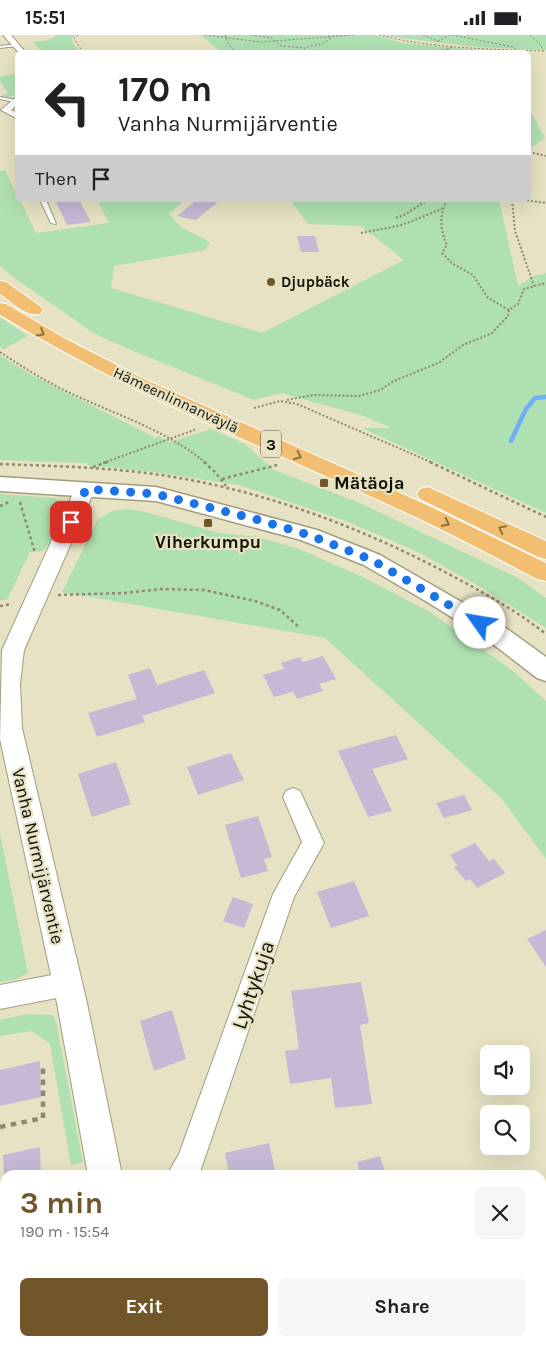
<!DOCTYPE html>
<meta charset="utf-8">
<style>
body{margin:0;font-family:Karla,sans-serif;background:#f6f6f6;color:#202124;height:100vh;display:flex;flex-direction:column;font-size:19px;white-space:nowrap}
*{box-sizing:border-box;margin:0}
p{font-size:16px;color:#757577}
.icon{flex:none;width:28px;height:28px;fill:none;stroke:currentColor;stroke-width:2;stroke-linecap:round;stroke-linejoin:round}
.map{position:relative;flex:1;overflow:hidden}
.panel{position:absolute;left:0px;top:1135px;width:546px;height:176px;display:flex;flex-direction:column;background:#fff;border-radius:15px 15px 0 0;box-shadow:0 5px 20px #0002}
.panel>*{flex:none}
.banner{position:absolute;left:15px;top:15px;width:516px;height:152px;border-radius:8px;box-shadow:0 5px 20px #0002;background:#fff;color:#202124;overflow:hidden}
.buttons{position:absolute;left:480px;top:1010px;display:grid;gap:10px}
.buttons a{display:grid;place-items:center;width:50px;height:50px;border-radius:8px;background:#fff;box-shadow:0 5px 20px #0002;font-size:25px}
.pin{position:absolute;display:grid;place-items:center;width:42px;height:42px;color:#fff;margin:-21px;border-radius:10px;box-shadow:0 2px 8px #0006}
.me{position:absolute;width:55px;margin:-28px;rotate:302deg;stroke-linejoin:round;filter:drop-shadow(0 0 4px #0008)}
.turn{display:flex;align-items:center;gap:18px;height:105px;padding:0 20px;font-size:22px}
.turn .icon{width:65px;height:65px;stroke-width:2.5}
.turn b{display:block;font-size:35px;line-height:42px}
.then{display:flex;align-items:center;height:48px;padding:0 20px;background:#0003;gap:10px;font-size:19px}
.round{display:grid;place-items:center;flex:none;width:52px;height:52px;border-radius:8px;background:#f6f6f6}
.headline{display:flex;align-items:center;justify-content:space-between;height:85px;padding:0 20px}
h1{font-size:30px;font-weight:700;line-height:38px;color:#715629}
.cta{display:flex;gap:10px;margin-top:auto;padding:10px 20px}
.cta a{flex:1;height:58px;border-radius:8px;background:#715629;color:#fff;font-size:20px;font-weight:700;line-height:58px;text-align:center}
.cta a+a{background:#f6f6f6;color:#202124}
.status{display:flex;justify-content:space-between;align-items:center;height:35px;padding:0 25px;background:#fff;direction:ltr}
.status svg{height:14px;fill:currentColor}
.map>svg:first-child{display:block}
.green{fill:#afe0b1}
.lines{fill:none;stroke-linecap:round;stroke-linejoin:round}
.stream{stroke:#6eb0f3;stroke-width:4.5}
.building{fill:#c5b9d5}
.service-casing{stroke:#a29d80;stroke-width:2}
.minor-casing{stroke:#a29d80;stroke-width:2}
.tertiary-casing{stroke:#a29d80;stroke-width:2}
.secondary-casing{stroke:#a29d80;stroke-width:3}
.trunk-casing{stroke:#fff;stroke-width:2}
.path-far3{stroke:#8d8973;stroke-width:1;stroke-dasharray:2 2;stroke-linecap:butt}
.path-far2{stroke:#8d8973;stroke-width:2;stroke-dasharray:2 2;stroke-linecap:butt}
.path-far1{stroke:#8d8973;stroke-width:2.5;stroke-dasharray:3 3;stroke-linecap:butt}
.path{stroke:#8d8973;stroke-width:4.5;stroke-dasharray:5.5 5.5;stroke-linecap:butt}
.service{fill:#fff;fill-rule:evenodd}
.minor{fill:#fff;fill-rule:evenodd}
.tertiary{fill:#fff;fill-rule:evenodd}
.secondary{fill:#fff;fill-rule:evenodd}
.trunk{fill:#f2be72;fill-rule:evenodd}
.oneway{stroke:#8d7041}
.route{stroke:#1a73e8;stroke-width:9;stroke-dasharray:0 16.2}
.poi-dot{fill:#715629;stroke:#e7e2c3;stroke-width:2}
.labels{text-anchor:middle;stroke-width:4.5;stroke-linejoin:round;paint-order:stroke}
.far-poi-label{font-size:15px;font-weight:bold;fill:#121106;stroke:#e7e2c3;text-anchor:start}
.far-street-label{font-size:15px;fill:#121106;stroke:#e7e2c3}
.shield{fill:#e7e2c3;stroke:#52503f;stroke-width:1}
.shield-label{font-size:16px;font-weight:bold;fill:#121106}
.poi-label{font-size:18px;font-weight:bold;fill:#121106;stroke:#e7e2c3;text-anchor:start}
.street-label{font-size:18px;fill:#121106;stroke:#e7e2c3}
.near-street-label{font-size:21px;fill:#121106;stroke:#e7e2c3}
</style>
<div class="status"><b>15:51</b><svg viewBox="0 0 49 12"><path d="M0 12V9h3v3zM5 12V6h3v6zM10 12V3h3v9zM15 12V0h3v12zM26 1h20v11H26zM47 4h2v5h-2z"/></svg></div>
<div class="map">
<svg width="546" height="1311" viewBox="0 0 546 1311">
<rect width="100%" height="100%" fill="#e7e2c3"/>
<g class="green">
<path d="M56,0H76L71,5L79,17H42L33,7C41,6 51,6 56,0Z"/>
<polygon points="195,0 374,0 403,8 506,17 221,17 202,1"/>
<polygon points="376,0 546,0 546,15 477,12"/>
<polygon points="17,39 17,59 7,63 1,61 8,58 0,47 0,41"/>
<polygon points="529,74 545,103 529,114"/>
<polygon points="5,135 17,161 18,165 20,165 36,198 109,188 97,165 185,165 169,179 181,192 210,207 205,215 114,231 111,253 262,298 404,225 361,191 308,189 290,165 499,165 518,251 533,241 546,238 546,478 362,393 392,393 364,381 281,358 254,365 131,315 95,299 13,242 0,231 0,136"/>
<polygon points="0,282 28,301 4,314 0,312"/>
<polygon points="0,320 28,338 156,403 159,401 170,407 211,394 245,409 274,435 360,468 518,543 546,563 546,593 484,554 416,516 343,485 239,450 154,437 86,430 89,428 0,425"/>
<path d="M0,459L54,463C79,477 54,501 43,516L30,517L7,565H0Z"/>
<polygon points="128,474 142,476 219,498 258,502 297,513 365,543 430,577 513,636 546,666 546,824 502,764 325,603 62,557 98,484 112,476"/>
<polygon points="0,798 28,938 14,945 0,947"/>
<polygon points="27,979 53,980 56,986 83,1127 71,1130 50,1009 32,996 0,1001 0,985"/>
</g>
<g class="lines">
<polyline class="stream" points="511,406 526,374 535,363 546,362"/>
</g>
<g class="building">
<polygon points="55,165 79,165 91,187 67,190"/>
<polygon points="197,165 220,165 196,185 177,181"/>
<polygon points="297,201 315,201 319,217 301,217"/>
<polygon points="323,621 336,644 319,649 323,656 297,664 293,657 274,662 263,640 284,634 281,628 300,622 303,627"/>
<polygon points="150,633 157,650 204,635 215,658 142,681 145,687 97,702 88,678 137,664 128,640"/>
<polygon points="396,700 408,724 372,734 392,776 368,782 338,716"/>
<polygon points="231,718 244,745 198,760 187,732"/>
<polygon points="116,727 131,769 92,782 78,739"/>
<polygon points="464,760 472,775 444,783 436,768"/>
<polygon points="258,781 272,822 264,824 268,836 241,843 225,790"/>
<polygon points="475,808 489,826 494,824 505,838 477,853 470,844 466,846 454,832 457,830 450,820"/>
<polygon points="354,846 369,881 331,893 317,857"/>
<polygon points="233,862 253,869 244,893 223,886"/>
<polygon points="546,895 546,932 527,904"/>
<polygon points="361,947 369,988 360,990 372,1069 335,1073 331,1043 290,1049 285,1016 299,1014 291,956"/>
<polygon points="172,975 186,1024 154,1036 140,986"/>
<polygon points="40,1026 41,1062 0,1071 0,1035"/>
<polygon points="269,1108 276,1140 229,1140 225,1118"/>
<polygon points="40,1112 41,1140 4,1140 3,1120"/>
<polygon points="380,1121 386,1140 360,1140 357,1127"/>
</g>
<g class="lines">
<g class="service-casing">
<g id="service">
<polygon points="18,9 17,11 0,13 0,11"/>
<polygon points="0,62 16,65 16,66 14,67 0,64"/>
<polygon points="40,165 46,165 56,189 51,188"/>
</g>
</g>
<g class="minor-casing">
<g id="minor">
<polygon points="3,0 11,0 26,18 19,18"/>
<polygon points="15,63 18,63 18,69 11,75 18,78 18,84 1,75"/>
<polygon points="293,753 300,756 324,808 294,862 200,1137 197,1140 167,1140 179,1119 273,859 302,807 283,762 286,756"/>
<polygon points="67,937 75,941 79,949 75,957 67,961 0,974 0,950"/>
</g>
</g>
<g class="tertiary-casing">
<g id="tertiary">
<polygon points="85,448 92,450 95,454 24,615 20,649 22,693 87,968 122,1140 88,1140 57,968 0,704 2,615 75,454 78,450"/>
<polygon points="121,1306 159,1306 160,1311 122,1311"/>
</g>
</g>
<g class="secondary-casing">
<polygon id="secondary" points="0,442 156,452 317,495 380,520 503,591 546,622 546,646 537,643 485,603 429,568 364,530 301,505 156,466 0,456"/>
</g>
<g class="trunk-casing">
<g id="trunk">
<path d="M0,246L6,247L40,271L43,275L40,279C25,282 12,267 0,259Z"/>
<path d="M0,268L6,269L66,304L144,344L427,470L546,528V546L537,544C495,522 452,499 409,479C271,415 130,359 0,280Z"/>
<polygon points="428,452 546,506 546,524 538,522 420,464 417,459 420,454"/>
</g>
</g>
<g class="path-far3">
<polyline points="78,0 74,4 84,18"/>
<polyline points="205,0 260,7 354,0"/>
<polyline points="225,0 229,10 237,18"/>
<polyline points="251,0 271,3 281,11 304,13"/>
<path d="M379,0C434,14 490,14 546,16"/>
<polyline points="423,0 438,6 434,10"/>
<polyline points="452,0 513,12 517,15"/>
<polyline points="530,0 540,9 543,16"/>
<polyline points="438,6 450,0"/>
<polyline points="307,17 304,13 324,8 331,3 327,0"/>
<polyline points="411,18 444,15 453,12"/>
</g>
<g class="path-far2">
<polyline points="529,117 546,121"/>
<path d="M447,165C439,180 440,194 447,210L442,218L453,229L473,240L488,263L509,275"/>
<polyline points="512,165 515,196 534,251"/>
<polyline points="523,165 546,168"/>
<polyline points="396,183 406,179 427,165"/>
<polyline points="361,198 402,190 442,174"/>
<path d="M0,317C21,331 43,345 66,356C113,379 165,394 206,428"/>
<polyline points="287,365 313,360 359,361 380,355 392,347 440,327 463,310 492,298 508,281 509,275 518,269 524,254 546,248"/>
<polyline points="254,373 280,366 297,369 433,428"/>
<polyline points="103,428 197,394"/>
</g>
<g class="path-far1">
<polyline points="204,427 215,437 226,451"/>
<polyline points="430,427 546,482"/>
<path d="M0,429C51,431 103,432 154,439C256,453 353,489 443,536C479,555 514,574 546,599"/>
<polyline points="93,432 107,427"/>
<polyline points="222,444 277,430"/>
<polyline points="20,467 35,518"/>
<polyline points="0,471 9,467"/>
<polyline points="58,560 124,558 162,554 204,555 255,566 280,575 300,593"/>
<polyline points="0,571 12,569"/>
</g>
<g class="path">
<polyline points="0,1092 43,1083 43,1032"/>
<polyline points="0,1214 5,1212"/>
</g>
<use href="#service" class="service"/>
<use href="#minor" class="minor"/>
<use href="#tertiary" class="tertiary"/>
<use href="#secondary" class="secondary"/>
<use href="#trunk" class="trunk"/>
</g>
<defs><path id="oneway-chevron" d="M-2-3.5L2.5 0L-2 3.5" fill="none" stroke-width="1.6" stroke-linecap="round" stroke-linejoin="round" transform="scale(1.25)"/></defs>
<g class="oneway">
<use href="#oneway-chevron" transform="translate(41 298) rotate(31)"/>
<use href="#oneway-chevron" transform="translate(298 421) rotate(24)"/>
<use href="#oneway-chevron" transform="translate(446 488) rotate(27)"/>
<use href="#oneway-chevron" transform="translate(502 494) rotate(-154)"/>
</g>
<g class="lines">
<polyline class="route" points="71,487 86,454 156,459 255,484 309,500 372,525 480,588"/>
</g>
<g class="poi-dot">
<circle cx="271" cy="247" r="5"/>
<rect x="319" y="443" width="10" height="10" rx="2.5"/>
<rect x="203" y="483" width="10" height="10" rx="2.5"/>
</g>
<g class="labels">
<g class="far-poi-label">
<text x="281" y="252">Djupbäck</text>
</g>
<g class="far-street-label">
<text transform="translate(176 365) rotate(25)" y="5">Hämeenlinnanväylä</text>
</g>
<rect class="shield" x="261" y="395.5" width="20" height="27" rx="4"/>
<g class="shield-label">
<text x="271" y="415">3</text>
</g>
<g class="poi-label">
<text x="334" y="454">Mätäoja</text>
<text x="208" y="513" text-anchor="middle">Viherkumpu</text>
</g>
<g class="street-label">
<text transform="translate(38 821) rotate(77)" y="6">Vanha Nurmijärventie</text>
</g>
<g class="near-street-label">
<text transform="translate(253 950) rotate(-71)" y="7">Lyhtykuja</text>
</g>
</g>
</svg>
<div class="buttons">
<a><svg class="icon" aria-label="sound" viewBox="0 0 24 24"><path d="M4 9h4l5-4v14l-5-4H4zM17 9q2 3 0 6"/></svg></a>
<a><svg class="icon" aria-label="search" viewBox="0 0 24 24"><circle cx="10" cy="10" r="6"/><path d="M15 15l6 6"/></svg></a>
</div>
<div class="pin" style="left:71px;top:487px;background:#d93025"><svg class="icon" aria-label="arrive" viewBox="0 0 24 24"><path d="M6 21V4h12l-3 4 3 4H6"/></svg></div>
<svg class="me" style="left:480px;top:588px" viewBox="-20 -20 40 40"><circle r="19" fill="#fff"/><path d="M0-13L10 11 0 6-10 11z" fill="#1a73e8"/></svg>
<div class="banner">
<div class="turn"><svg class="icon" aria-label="left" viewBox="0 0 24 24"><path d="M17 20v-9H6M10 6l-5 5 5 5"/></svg><div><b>170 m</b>Vanha Nurmijärventie</div></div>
<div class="then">Then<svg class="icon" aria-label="arrive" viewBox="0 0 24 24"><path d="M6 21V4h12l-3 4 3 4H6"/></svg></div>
</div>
<section class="panel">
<div class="headline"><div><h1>3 min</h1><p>190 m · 15:54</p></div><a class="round"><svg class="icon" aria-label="close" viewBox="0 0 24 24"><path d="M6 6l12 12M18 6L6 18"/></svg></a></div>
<div class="cta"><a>Exit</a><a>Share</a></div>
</section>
</div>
